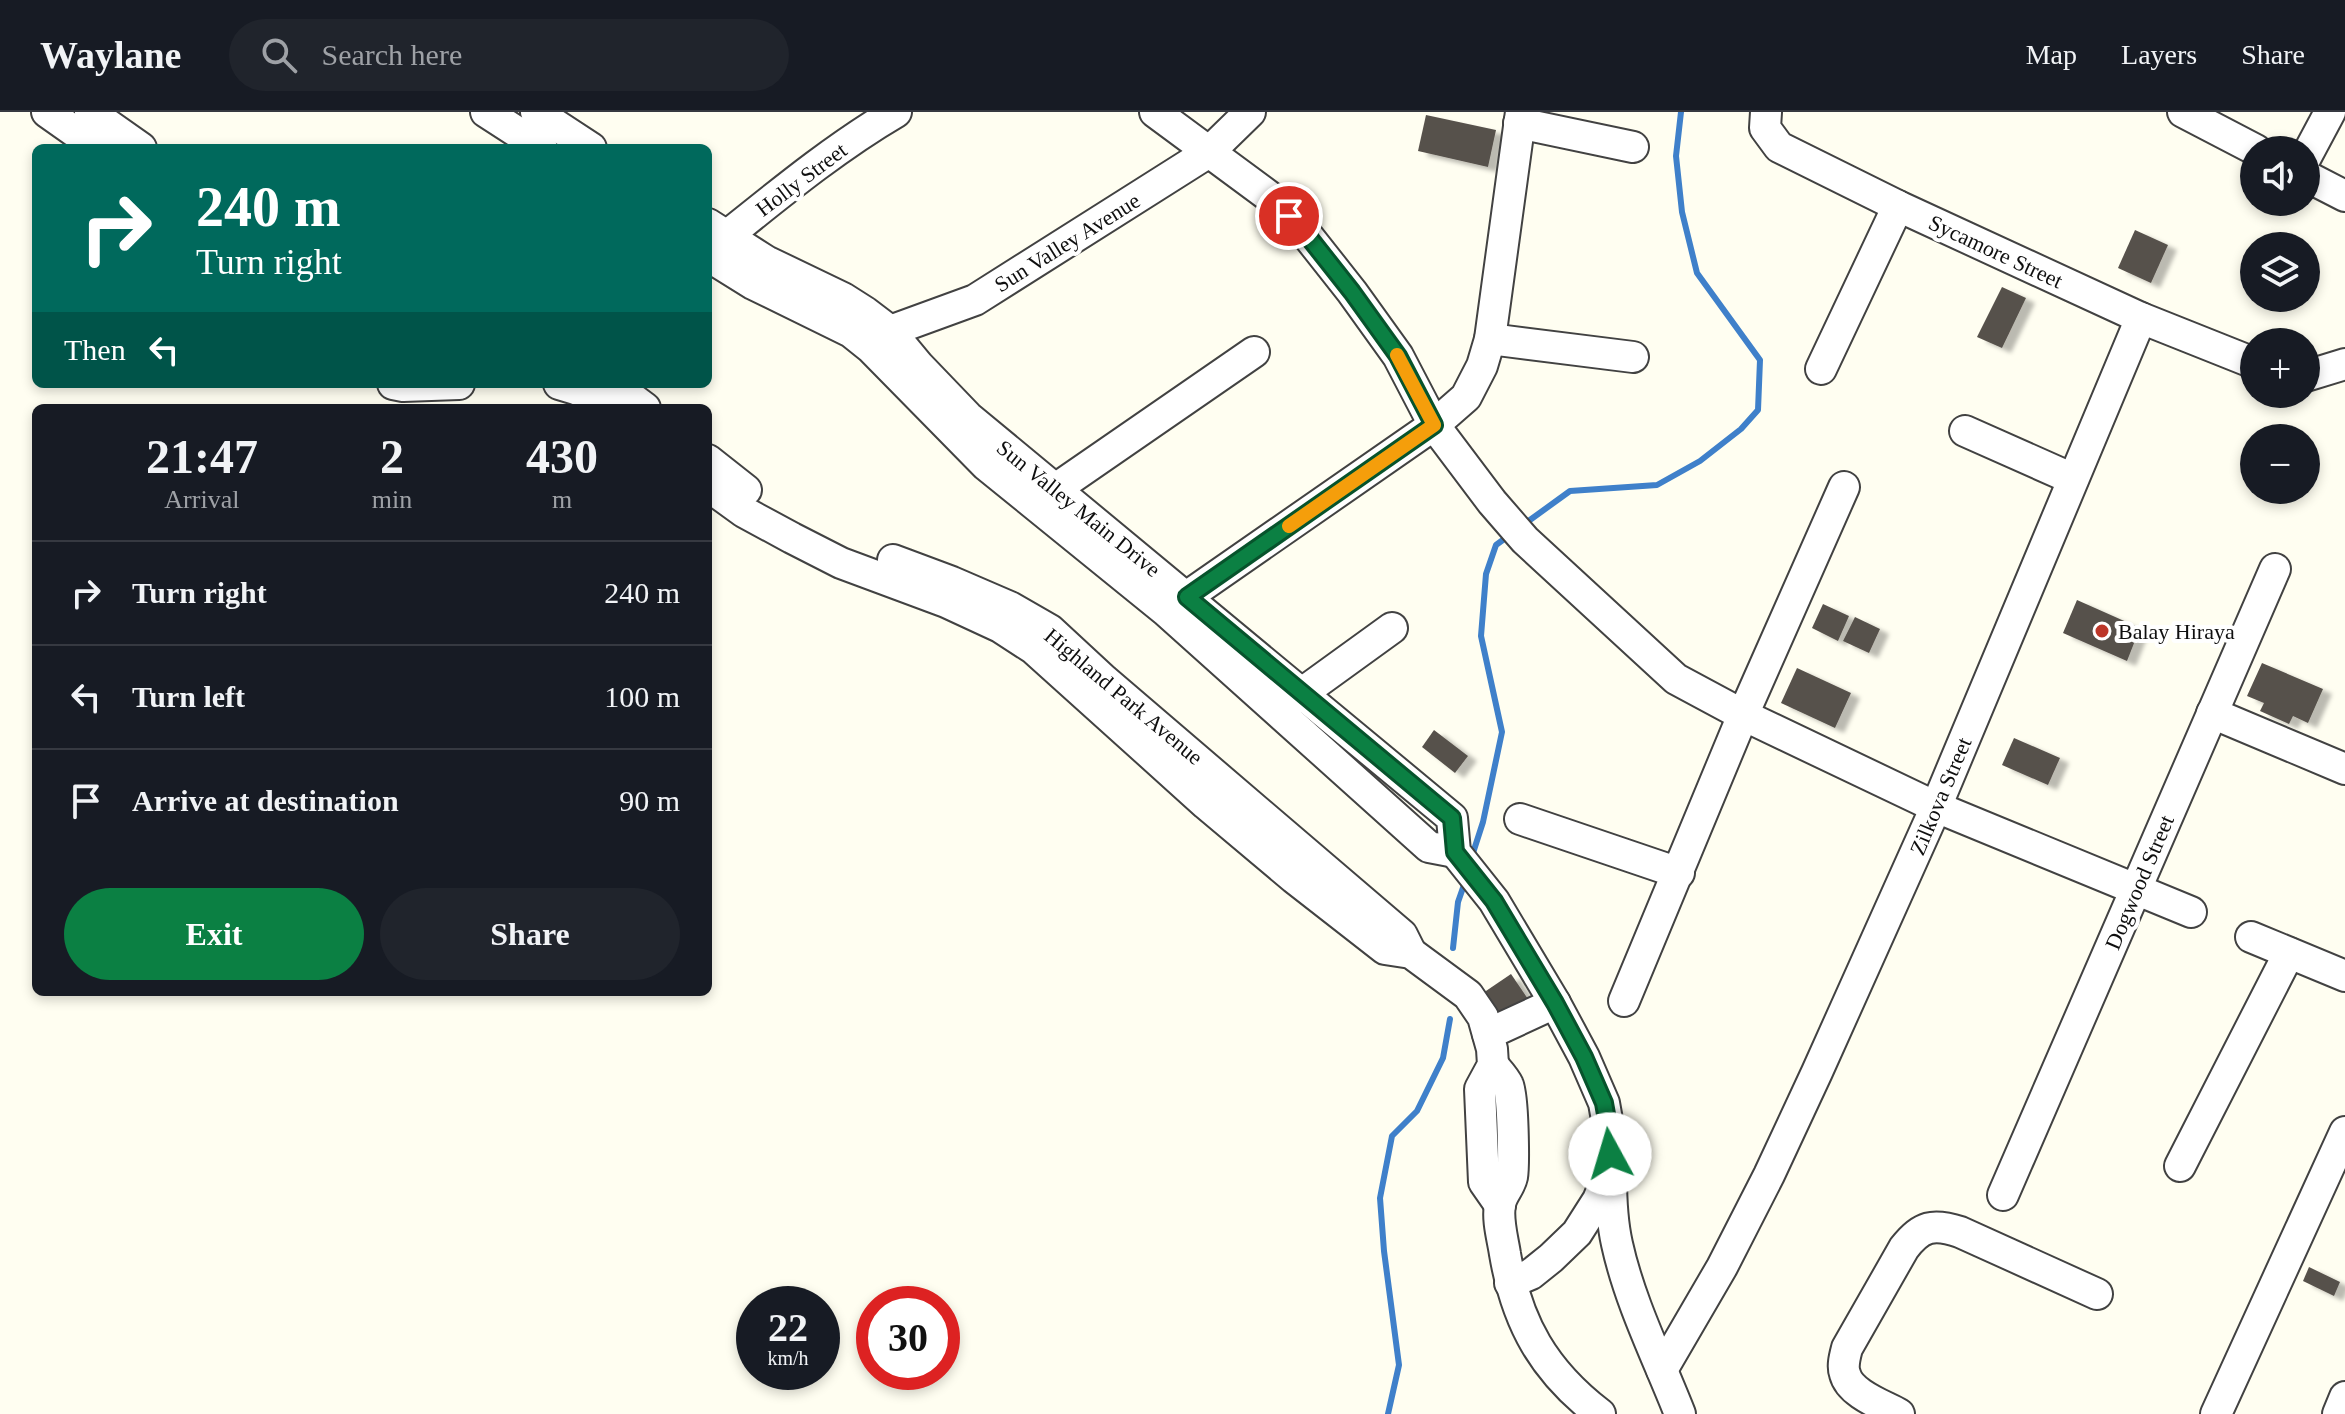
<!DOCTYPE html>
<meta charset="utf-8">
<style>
body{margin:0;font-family:"Times New Roman",serif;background:#20242c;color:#f1f3f6;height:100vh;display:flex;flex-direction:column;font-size:30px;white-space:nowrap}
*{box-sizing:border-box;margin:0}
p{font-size:26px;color:#9ea1a6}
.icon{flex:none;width:44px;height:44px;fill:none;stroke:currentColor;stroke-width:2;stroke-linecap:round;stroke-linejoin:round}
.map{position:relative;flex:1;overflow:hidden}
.drawer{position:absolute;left:32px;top:292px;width:680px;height:592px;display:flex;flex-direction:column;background:#171b24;border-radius:12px;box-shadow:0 4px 12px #0003}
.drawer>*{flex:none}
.hud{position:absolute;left:32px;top:32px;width:680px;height:244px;border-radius:12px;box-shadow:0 4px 12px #0003;background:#00695c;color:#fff;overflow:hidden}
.buttons{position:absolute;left:2240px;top:24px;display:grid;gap:16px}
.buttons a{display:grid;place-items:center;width:80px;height:80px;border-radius:50%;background:#171b24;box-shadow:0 4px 12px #0003;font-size:40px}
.speed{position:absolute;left:736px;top:1174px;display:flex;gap:16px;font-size:40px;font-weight:700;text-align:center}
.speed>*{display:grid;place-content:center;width:104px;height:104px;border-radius:50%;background:#171b24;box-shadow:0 4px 12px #0003;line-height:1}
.speed small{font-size:20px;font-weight:400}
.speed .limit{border:12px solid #d22;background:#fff;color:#111}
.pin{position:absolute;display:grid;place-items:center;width:68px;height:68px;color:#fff;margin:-34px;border:4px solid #fff;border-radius:50%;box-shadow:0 2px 8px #0007}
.me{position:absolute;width:88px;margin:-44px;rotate:354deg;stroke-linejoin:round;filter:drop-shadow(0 0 6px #0008)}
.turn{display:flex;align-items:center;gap:28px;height:168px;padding:0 32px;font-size:36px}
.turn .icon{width:104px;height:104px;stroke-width:2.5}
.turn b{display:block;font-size:56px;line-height:68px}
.then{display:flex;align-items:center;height:76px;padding:0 32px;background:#0003;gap:16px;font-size:30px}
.eta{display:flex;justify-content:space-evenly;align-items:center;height:136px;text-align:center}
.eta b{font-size:48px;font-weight:700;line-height:56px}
.primary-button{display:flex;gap:16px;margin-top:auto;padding:16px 32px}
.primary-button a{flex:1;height:92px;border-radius:48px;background:#0b8043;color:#fff;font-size:32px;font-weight:700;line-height:92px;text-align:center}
.primary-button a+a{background:#20242c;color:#f1f3f6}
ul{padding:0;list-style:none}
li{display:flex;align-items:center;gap:24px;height:104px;padding:0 32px;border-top:2px solid #363941}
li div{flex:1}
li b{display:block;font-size:30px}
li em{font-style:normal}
header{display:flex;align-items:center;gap:48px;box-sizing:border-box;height:112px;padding:0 40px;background:#171b24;border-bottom:2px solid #363941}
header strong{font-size:38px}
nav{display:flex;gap:44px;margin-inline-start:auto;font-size:28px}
.search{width:560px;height:72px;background:#20242c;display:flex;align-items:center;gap:20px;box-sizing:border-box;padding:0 28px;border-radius:44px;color:#9ea1a6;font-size:30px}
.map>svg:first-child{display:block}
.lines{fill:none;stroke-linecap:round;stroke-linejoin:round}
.stream{stroke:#3f80ca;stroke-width:6}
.building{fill:#57514b;filter:url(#shadow)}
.minor-casing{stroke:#424242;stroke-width:34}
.minor{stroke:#fff;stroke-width:30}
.route-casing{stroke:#07532c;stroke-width:20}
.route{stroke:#0b8043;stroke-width:14}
.slow{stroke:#f59e0b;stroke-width:14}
.poi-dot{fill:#bc3629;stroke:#fff;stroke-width:3}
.labels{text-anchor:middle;stroke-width:8;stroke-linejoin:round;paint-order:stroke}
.street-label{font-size:22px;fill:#0f0f0f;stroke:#fff}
.poi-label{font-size:22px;fill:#0f0f0f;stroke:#fff;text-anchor:start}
</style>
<header>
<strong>Waylane</strong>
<div class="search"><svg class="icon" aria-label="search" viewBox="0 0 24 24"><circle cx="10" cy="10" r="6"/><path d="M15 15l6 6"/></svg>Search here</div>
<nav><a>Map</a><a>Layers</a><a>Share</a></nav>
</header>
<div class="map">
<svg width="2345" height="1302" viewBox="0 0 2345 1302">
<defs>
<filter id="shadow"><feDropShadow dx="9" dy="5" stdDeviation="2" flood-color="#0004"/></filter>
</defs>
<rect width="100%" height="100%" fill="#fffef1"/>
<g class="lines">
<g class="stream">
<polyline points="1523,413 1570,379 1657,373 1700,349 1741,317 1758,298 1760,248 1697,161 1682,100 1676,44 1681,0"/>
<polyline points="1472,744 1483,710 1502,620 1481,524 1486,462 1496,433 1511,422"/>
<polyline points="1453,836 1458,790 1465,770"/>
<polyline points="1388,1302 1399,1253 1384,1139 1380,1086 1392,1024 1417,999 1443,946 1450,907"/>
</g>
</g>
<g class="building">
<polygon points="1426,3 1496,18 1488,55 1418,39"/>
<polygon points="2135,118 2168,133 2151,171 2118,156"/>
<polygon points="2002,175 2026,186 2002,236 1977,225"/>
<polygon points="2077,488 2140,516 2127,549 2063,521"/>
<polygon points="1823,492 1849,504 1838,529 1812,516"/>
<polygon points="1855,505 1880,517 1869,541 1843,529"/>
<polygon points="2262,551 2323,577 2308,611 2293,604 2289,612 2260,599 2264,591 2247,584"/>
<polygon points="1797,556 1851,581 1835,616 1781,591"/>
<polygon points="1434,618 1468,644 1455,661 1422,635"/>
<polygon points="2014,626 2060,646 2048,673 2002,653"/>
<polygon points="1511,862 1528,887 1501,906 1483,881"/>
<polygon points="2309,1155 2340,1170 2334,1184 2303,1169"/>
</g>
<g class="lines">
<g class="minor-casing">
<g id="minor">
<polyline points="47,0 98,36"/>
<polyline points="90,0 141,36"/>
<polyline points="486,0 542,36"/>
<polyline points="536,0 591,36"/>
<polyline points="1155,0 1270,85 1307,123 1352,180 1398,244 1434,313 1492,390 1525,428 1676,567 1743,603 1936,695 2191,800"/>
<polyline points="1766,0 1765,16 1779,35 1898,94 2141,206 2254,251"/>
<polyline points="2183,0 2256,38"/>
<polyline points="1519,11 1633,35"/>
<polyline points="2306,45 2330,0"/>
<polyline points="2306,64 2345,84"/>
<polyline points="708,112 766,149 843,186 865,200 890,219 919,254 968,305 1452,706 1455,740 1494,789 1555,891 1584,945 1604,991 1610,1025 1610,1059 1598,1088 1577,1121 1551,1146 1531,1162 1510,1171"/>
<path d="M713,135C772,88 831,38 896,0"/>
<polyline points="708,144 753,172 851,220 871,236 986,353 1166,499 1429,735 1455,740"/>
<polyline points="1490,227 1633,245"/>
<polyline points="875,232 890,219 975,188 1209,40 1250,0"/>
<polyline points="1821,257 1898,94"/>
<polyline points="2306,264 2345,252"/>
<polyline points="393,272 403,274 459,272"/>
<path d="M559,272C578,277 596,284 612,296"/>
<polyline points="613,272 645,296"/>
<polyline points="1965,319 2073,367"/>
<polyline points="708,348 746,378"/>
<polyline points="708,374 744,400 792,426 841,451 946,490 1000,515 1034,537 1206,692 1294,766 1385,837 1411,841 1468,883 1483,905 1492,937 1493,953 1480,977 1484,1070 1500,1093"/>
<polyline points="1040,390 1054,378 1254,240"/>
<polyline points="893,448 952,470 1010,495 1050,518 1104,568 1402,823 1411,841"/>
<polyline points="1172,495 1434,313 1466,285 1482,254 1490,227 1521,0"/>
<polyline points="1287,592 1392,516"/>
<polyline points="2212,601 2345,657"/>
<polyline points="1520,707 1679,761"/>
<polyline points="2251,825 2345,864"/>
<polyline points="1624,889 1743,603 1844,375"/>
<polyline points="1488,922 1555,891"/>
<path d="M1493,953C1498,959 1505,966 1508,973C1513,981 1514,1054 1512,1065C1510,1075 1501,1083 1500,1093C1497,1108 1503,1128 1505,1142C1517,1212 1544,1259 1600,1302"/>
<polyline points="2180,1054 2289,841"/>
<path d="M1611,1064C1611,1087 1612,1110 1617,1132C1630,1191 1658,1246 1680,1302"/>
<polyline points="2003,1083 2275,457"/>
<polyline points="1662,1258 1722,1155 1769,1063 1817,960 1936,695 2141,206"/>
<path d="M1899,1302C1883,1293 1850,1282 1845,1262C1842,1254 1845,1244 1847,1236L1904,1136C1921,1114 1933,1111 1960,1120L2097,1182"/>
<polyline points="2216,1302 2345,1020"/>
<polyline points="2338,1302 2345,1285"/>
</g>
</g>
<use href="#minor" class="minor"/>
</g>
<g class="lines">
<g class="route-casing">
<polyline id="route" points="1289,104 1307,123 1352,180 1398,244 1434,313 1187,485 1452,706 1455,740 1494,789 1555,891 1584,945 1604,991 1610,1025 1610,1042"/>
</g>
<use href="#route" class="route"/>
<polyline class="slow" points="1289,414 1434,313 1397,243"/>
</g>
<circle class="poi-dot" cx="2102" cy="519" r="8"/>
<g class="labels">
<g class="street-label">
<text transform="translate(801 67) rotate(-37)" y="8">Holly Street</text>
<text transform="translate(1067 130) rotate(-32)" y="8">Sun Valley Avenue</text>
<text transform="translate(1996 139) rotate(25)" y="8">Sycamore Street</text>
<text transform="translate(1079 396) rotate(39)" y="8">Sun Valley Main Drive</text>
<text transform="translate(1124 584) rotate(40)" y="8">Highland Park Avenue</text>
<text transform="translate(1940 684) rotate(-67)" y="8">Zilkova Street</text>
<text transform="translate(2139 770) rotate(-67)" y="8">Dogwood Street</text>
</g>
<g class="poi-label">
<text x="2118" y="527">Balay Hiraya</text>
</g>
</g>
</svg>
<div class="buttons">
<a><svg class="icon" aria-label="sound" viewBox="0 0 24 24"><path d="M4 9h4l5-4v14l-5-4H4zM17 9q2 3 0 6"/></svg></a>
<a><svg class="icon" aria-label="layers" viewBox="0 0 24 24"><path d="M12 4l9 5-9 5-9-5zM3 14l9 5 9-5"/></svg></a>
<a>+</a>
<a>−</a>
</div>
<div class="speed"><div>22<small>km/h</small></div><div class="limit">30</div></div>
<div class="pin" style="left:1289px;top:104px;background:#d93025"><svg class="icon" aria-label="arrive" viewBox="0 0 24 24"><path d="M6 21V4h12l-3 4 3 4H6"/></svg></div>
<svg class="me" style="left:1610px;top:1042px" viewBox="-20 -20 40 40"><circle r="19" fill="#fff"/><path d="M0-13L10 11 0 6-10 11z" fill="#0b8043"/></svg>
<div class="hud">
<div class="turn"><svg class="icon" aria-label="right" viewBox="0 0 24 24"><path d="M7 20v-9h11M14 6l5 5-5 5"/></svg><div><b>240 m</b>Turn right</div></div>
<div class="then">Then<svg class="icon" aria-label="left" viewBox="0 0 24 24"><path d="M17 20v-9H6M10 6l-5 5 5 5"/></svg></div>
</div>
<section class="drawer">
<div class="eta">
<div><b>21:47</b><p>Arrival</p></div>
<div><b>2</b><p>min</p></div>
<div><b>430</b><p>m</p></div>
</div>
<ul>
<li><svg class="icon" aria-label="right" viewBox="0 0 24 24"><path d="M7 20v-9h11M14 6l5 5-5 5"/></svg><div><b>Turn right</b></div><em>240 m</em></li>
<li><svg class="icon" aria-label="left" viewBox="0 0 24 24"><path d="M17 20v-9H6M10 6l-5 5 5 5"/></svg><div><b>Turn left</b></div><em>100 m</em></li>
<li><svg class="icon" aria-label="arrive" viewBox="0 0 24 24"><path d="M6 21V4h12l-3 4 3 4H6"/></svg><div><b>Arrive at destination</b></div><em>90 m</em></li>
</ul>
<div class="primary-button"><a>Exit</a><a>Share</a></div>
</section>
</div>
